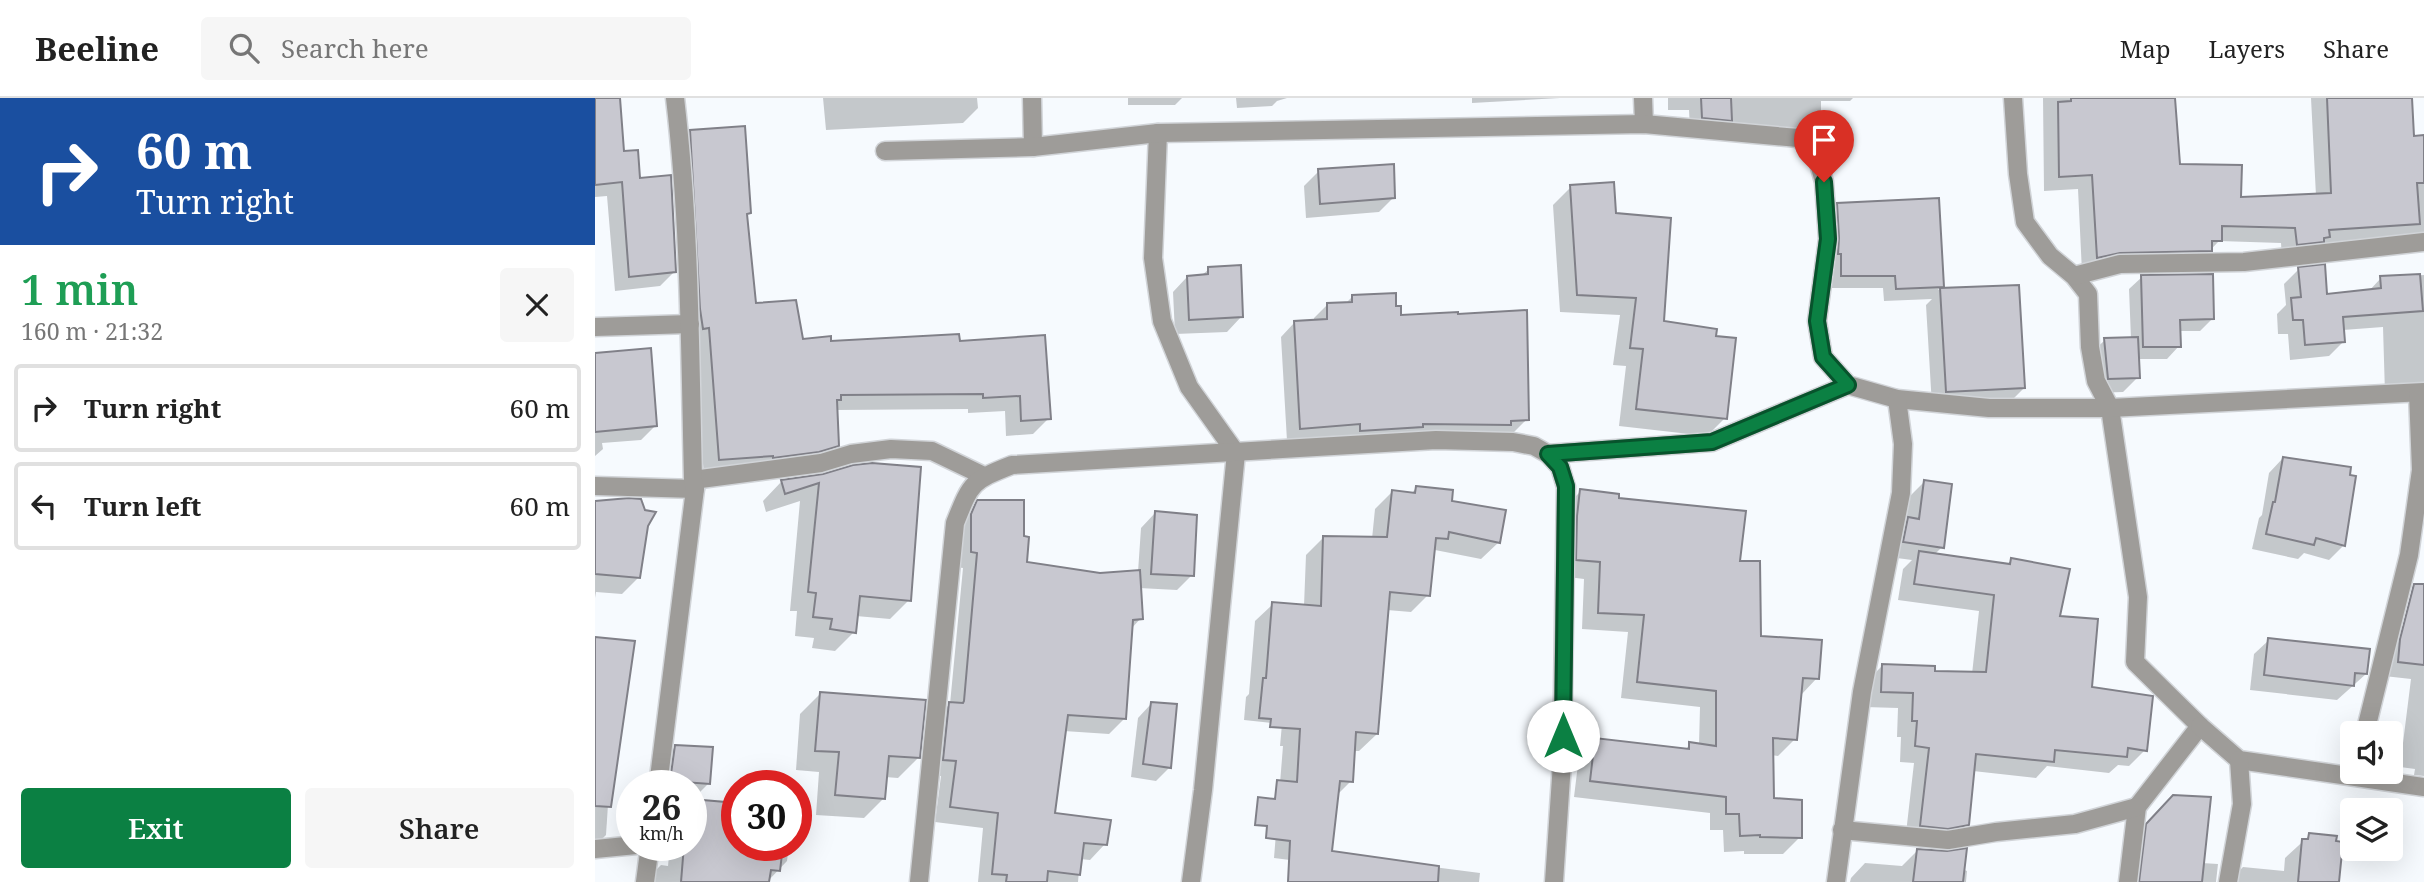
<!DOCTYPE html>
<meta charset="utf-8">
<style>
body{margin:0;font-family:"Noto Serif",serif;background:#f6f6f6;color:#222;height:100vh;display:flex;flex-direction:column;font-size:26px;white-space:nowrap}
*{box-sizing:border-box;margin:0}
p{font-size:23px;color:#767676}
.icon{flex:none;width:38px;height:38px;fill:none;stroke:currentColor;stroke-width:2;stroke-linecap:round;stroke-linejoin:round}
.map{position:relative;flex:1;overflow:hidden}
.drawer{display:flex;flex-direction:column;background:#fff;width:595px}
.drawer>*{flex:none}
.banner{background:#1a4fa0;color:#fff;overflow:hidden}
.tools{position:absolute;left:1745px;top:623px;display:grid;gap:14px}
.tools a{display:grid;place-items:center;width:63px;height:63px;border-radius:7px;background:#fff;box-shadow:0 7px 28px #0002;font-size:35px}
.speed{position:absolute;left:21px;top:672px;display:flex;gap:14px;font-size:35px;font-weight:700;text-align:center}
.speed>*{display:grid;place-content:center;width:91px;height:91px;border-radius:50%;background:#fff;box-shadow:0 7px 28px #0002;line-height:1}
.speed small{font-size:18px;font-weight:400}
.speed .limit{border:10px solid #d22;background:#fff;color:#111}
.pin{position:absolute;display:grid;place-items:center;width:60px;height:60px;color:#fff;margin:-72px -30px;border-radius:50% 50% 50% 0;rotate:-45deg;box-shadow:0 0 7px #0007}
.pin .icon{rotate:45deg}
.me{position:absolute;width:77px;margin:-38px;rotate:0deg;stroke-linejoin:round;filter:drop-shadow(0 0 5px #0008)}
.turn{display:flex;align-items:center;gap:24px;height:147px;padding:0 21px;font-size:32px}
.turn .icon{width:91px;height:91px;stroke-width:2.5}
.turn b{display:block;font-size:49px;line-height:60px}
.round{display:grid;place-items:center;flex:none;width:74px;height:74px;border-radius:7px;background:#f6f6f6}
.head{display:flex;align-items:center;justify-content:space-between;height:119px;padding:0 21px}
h1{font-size:42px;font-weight:600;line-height:52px;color:#1e9e55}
.button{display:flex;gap:14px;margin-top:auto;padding:14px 21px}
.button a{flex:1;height:80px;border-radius:7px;background:#0b8043;color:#fff;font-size:28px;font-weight:600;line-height:80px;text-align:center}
.button a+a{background:#f6f6f6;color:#222}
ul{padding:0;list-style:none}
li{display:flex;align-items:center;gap:21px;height:88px;margin:0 14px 10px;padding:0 7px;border:4px solid #e0e0e0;border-radius:7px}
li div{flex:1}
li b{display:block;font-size:26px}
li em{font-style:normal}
header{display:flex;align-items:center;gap:42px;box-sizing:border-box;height:98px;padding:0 35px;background:#fff;border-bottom:2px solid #e0e0e0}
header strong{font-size:33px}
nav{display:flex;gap:38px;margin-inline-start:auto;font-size:24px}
.search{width:490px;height:63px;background:#f6f6f6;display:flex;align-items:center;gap:18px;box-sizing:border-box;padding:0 24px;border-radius:7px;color:#767676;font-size:26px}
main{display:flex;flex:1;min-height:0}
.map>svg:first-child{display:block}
.shadow{fill:#0003}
.building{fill:#c8c8d0;stroke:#808088;stroke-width:2}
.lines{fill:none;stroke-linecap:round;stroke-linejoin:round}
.street-casing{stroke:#d1d4d8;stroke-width:21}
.street{stroke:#9e9c99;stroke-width:18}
.route-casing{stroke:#07532c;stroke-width:18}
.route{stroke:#0b8043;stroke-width:12}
</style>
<header>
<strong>Beeline</strong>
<div class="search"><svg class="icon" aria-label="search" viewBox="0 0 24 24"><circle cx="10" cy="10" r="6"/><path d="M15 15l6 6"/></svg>Search here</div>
<nav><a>Map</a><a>Layers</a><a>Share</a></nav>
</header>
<main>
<section class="drawer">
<div class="banner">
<div class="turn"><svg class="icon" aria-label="right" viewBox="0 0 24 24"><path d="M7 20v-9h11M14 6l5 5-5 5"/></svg><div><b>60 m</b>Turn right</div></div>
</div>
<div class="head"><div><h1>1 min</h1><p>160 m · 21:32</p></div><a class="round"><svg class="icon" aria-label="close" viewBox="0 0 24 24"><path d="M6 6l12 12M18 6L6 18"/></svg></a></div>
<ul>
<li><svg class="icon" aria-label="right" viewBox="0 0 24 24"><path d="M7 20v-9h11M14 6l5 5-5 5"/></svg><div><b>Turn right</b></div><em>60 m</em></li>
<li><svg class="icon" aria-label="left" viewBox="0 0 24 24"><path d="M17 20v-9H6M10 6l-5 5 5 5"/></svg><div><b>Turn left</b></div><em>60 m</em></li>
</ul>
<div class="button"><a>Exit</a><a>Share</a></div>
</section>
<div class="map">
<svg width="1829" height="784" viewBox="0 0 1829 784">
<rect width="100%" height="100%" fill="#f6fafe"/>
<g class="shadow">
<polygon points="0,0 23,0 27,55 43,81 80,173 65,188 20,193 12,98 0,99"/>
<polygon points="228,0 382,0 383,10 368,25 231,32"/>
<polygon points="533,0 587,0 580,7 533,7"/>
<polygon points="641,0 692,0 682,3 677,8 642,10"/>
<polygon points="877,0 965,0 877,5"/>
<polygon points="1073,0 1258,0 1255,3 1226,3 1226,18 1214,31 1130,35 1095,32 1094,12 1073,12"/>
<polygon points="1448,0 1578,0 1583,68 1644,100 1721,98 1716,0 1816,0 1817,40 1829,39 1829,139 1725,146 1718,154 1687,161 1686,145 1624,143 1600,168 1487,174 1483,91 1449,93"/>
<polygon points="96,34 154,115 151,118 160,207 207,242 235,245 363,245 454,320 438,336 411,338 410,313 373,315 373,311 241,312 242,347 226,363 109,377 80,49"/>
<polygon points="724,73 799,99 784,114 711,120 709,88"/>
<polygon points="976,89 1130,320 1112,338 1024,328 1031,268 1018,267 1025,217 965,214 958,107"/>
<polygon points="1243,107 1347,188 1343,192 1423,188 1429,290 1414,305 1337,308 1331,207 1337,201 1289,203 1288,190 1234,190 1230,120"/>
<polygon points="614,171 646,219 632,234 580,236 578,194 592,179 606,178"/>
<polygon points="1704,171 1730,198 1773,194 1786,180 1829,177 1829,293 1790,296 1788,229 1748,232 1749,243 1734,258 1695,262 1693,236 1683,236 1682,216 1691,207 1689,186"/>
<polygon points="1547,179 1617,221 1605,233 1584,233 1584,248 1572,261 1542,261 1543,279 1528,294 1498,295 1495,256 1510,242 1536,241 1534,191"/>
<polygon points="758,198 799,210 805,219 932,321 918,335 753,345 752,338 692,343 686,239 699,225 719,224 719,220 732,207 750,206"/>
<polygon points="0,256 60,328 46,342 7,345 8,351 0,358"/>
<polygon points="1688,360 1749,447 1734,462 1709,455 1703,461 1657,451 1664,420 1667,417 1674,375"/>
<polygon points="228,378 314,502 295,521 261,518 259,534 240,553 217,550 219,540 200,538 202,513 195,513 205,403 171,414 168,403 187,383"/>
<polygon points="1329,384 1347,449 1339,457 1411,467 1417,462 1463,520 1495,590 1550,652 1534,668 1523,667 1514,675 1452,668 1441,680 1378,673 1372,726 1356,743 1310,744 1319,665 1305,664 1306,639 1302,639 1303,610 1270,609 1271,584 1287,568 1338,575 1377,576 1384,513 1303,502 1308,471 1317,462 1294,459 1299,436 1311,423 1315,398"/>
<polygon points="821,390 855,405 904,444 886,461 840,452 837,455 833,497 816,514 792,512 782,636 764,653 758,653 756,683 742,697 719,765 679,760 688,648 685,648 687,626 649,622 651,599 654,596 660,523 678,506 709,508 711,457 728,440 777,441 780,411 797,394 816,396"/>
<polygon points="986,393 1022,401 1143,465 1165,540 1222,580 1206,597 1200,641 1183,658 1176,657 1177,702 1205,739 1188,756 1149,756 1149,753 1129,754 1128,732 1115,732 1115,715 979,699 984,658 1000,641 1090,652 1095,646 1104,647 1105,609 1026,600 1033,534 987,531 989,481 965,478 969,410"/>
<polygon points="383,404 430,465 505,476 543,474 546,430 560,415 597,477 582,492 544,490 546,520 536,531 529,621 514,636 469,633 458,717 510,746 495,762 485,761 483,784 383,784 388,730 340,724 346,678 333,677 339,621 355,606 368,470 361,469 367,420"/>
<polygon points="0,405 52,427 43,480 27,496 1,494 0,500"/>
<polygon points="1810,526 1829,528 1829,678 1819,677 1820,671 1805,669 1816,581 1789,578 1795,541"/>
<polygon points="0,540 15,676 11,737 0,748"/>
<polygon points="1674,542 1771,576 1742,602 1655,592 1659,556"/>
<polygon points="225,596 323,660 303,680 290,679 289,700 269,720 221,717 224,674 201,672 205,616"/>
<polygon points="556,606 574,670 561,683 536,679 543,620"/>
<polygon points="80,649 113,686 97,702 142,747 194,747 192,763 172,784 49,784 66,767 73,768 75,747 96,747 96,688 62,688 65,664"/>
<polygon points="1561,717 1607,765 1623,766 1621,784 1530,784 1535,745"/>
<polygon points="1715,737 1742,784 1633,784 1648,769 1689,773 1690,760"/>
<polygon points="1323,752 1372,773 1371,784 1255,784 1256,780 1270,765 1307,768"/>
<polygon points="823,767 885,775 884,784 807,784"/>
</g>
<g class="building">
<polygon points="0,0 25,0 29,53 43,52 45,80 76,77 81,174 34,179 27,84 0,87"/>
<polygon points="1106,0 1136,0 1137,23 1107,20"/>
<polygon points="1476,0 1580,0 1585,66 1647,67 1646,99 1736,95 1732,0 1817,0 1819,38 1829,37 1829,85 1822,85 1825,126 1734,132 1735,139 1729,140 1729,144 1702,147 1700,130 1627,128 1627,143 1617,143 1617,153 1525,155 1502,160 1497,77 1464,79 1463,4 1476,3"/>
<polygon points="150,28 156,115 152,116 161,205 201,202 208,241 236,238 236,243 364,236 365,243 450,237 456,321 426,323 425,298 388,300 388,296 246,297 246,302 242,302 244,348 224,354 178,360 178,358 124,362 114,230 108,231 105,211 95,32"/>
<polygon points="799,66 800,100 725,106 723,71"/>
<polygon points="1019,84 1021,115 1076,120 1069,223 1122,231 1121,238 1141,240 1132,321 1041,311 1048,251 1035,250 1041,200 982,197 975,87"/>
<polygon points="1344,100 1349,189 1301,191 1300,178 1246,178 1246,156 1243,156 1244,140 1242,105"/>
<polygon points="1730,166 1732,196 1786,190 1785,178 1825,176 1828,213 1748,219 1750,244 1710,247 1708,222 1698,222 1696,200 1706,199 1703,169"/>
<polygon points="646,167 648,219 594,222 592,178 613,176 613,169"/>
<polygon points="1618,176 1619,221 1585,222 1586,249 1548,249 1546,177"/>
<polygon points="1424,187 1430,290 1351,294 1345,190"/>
<polygon points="801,195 801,208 806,208 806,217 863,214 863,216 932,212 934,322 916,323 916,327 828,326 828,329 765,333 765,326 705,331 699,223 732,221 732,205 757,204 757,197"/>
<polygon points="1543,239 1545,280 1513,281 1509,240"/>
<polygon points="56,250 62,328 0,334 0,255"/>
<polygon points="1688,359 1756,369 1755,377 1761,378 1750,448 1721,440 1719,447 1671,436 1678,404 1680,404"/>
<polygon points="277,365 326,369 316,503 265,498 261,535 235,531 237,521 218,519 221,495 213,494 224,385 190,396 186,382 228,376 258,367"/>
<polygon points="1329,382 1357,386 1349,450 1308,444 1313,419 1324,421"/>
<polygon points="821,388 858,392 857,403 911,412 905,445 854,434 853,441 841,440 835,498 795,494 783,636 761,634 758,684 745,683 737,753 844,768 843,784 693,784 695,743 671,740 672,728 660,727 663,699 680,701 682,682 702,684 705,631 675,629 676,621 664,620 668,580 671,580 677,504 726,508 728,438 792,439 797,392 820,395"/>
<polygon points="985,391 1024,396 1024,400 1151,413 1145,463 1165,463 1166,538 1227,542 1224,581 1208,580 1202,642 1178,640 1179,700 1207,702 1207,740 1165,739 1165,737 1145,738 1144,716 1131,716 1131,699 995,683 1000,640 1094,651 1094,644 1121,648 1121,593 1042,584 1049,517 1003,515 1005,464 981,462 982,418"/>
<polygon points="34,400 46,401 50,412 61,414 53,428 45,480 0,476 0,403"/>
<polygon points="382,402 429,402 429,438 434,439 432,464 505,475 545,472 548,521 538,522 531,621 473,617 460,715 516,722 512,747 489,745 485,777 453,773 452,784 411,784 412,777 397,776 403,715 355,709 361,663 348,662 354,604 368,605 369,603 382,455 376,454 376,416"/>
<polygon points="560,413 602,417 599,478 556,476"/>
<polygon points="1324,453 1415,466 1416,460 1475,471 1465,518 1503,521 1497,589 1558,598 1552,653 1533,650 1532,659 1460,652 1459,664 1381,656 1374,727 1353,731 1325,728 1334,650 1320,648 1322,623 1317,623 1318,595 1286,594 1287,566 1340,568 1340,573 1391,574 1399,497 1319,486"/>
<polygon points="1819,486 1829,486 1829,567 1803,564 1805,541"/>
<polygon points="0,539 40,543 16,709 0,708"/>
<polygon points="1673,540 1775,551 1772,576 1760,575 1759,588 1669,577"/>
<polygon points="225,594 331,602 325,660 294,658 290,701 240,697 244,654 220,653"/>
<polygon points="556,604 582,606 576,670 548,666"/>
<polygon points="80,647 118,649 115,686 75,683"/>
<polygon points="1578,697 1616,699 1607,784 1544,784 1551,726"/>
<polygon points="96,701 142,705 142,747 188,747 185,773 176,772 174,784 86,784 89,747 96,747"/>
<polygon points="1714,735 1742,738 1741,743 1748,744 1744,784 1703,784 1707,741 1713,741"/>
<polygon points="1372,750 1368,784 1318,784 1322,751 1352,753"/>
</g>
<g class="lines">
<g class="street-casing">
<g id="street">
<polyline points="437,0 438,49"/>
<polyline points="1048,0 1049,26"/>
<polyline points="1418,0 1423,76 1430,124 1455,158 1479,178 1493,196 1495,249 1501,283 1515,310 1543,499 1540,564 1605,628 1542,709 1533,784"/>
<polyline points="563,35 558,160 567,223 594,289 641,355 608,692 596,784"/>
<polyline points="290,53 438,49 563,35 1049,26 1203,40 1221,54 1229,84 1233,141 1222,223 1228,259 1253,287 1302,301 1394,310 1515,310 1829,294"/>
<polyline points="1479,178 1525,166 1649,164 1829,144"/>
<polyline points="0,229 95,226"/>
<polyline points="953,356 1117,344 1253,287"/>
<polyline points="98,382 226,365 256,356 296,351 337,353 389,378"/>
<polyline points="0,388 100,391"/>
<polyline points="1605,628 1644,662 1829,689"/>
<polyline points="1770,635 1814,457 1826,372 1823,295"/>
<path d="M63,688L100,391L98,382C95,255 95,126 80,0"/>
<polyline points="1247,732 1353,742 1401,734 1480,726 1542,709"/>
<polyline points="0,751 41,747"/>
<polyline points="50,784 55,747"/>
<path d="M324,784L360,425C376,385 376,383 417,367L841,342L918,344L939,348L953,356L965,369L971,389L967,665L959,784"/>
<polyline points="1241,784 1267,594 1306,395 1308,346 1302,301"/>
<polyline points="1633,784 1647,706 1644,662"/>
</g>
</g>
<use href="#street" class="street"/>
</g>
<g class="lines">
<g class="route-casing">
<polyline id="route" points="968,638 971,388 965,369 953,356 1117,344 1253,287 1228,259 1222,223 1233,141 1229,84"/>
</g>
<use href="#route" class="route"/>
</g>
</svg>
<div class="tools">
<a><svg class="icon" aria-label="sound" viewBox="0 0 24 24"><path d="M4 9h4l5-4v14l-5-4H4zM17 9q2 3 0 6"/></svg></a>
<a><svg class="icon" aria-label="layers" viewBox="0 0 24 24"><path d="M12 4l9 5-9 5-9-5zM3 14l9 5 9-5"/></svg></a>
</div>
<div class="speed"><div>26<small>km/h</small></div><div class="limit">30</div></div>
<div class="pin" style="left:1229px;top:84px;background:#d93025"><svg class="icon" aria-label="arrive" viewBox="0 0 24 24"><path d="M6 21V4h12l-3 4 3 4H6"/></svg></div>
<svg class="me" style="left:968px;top:638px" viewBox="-20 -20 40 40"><circle r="19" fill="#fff"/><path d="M0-13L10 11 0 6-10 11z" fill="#0b8043"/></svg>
</div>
</main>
